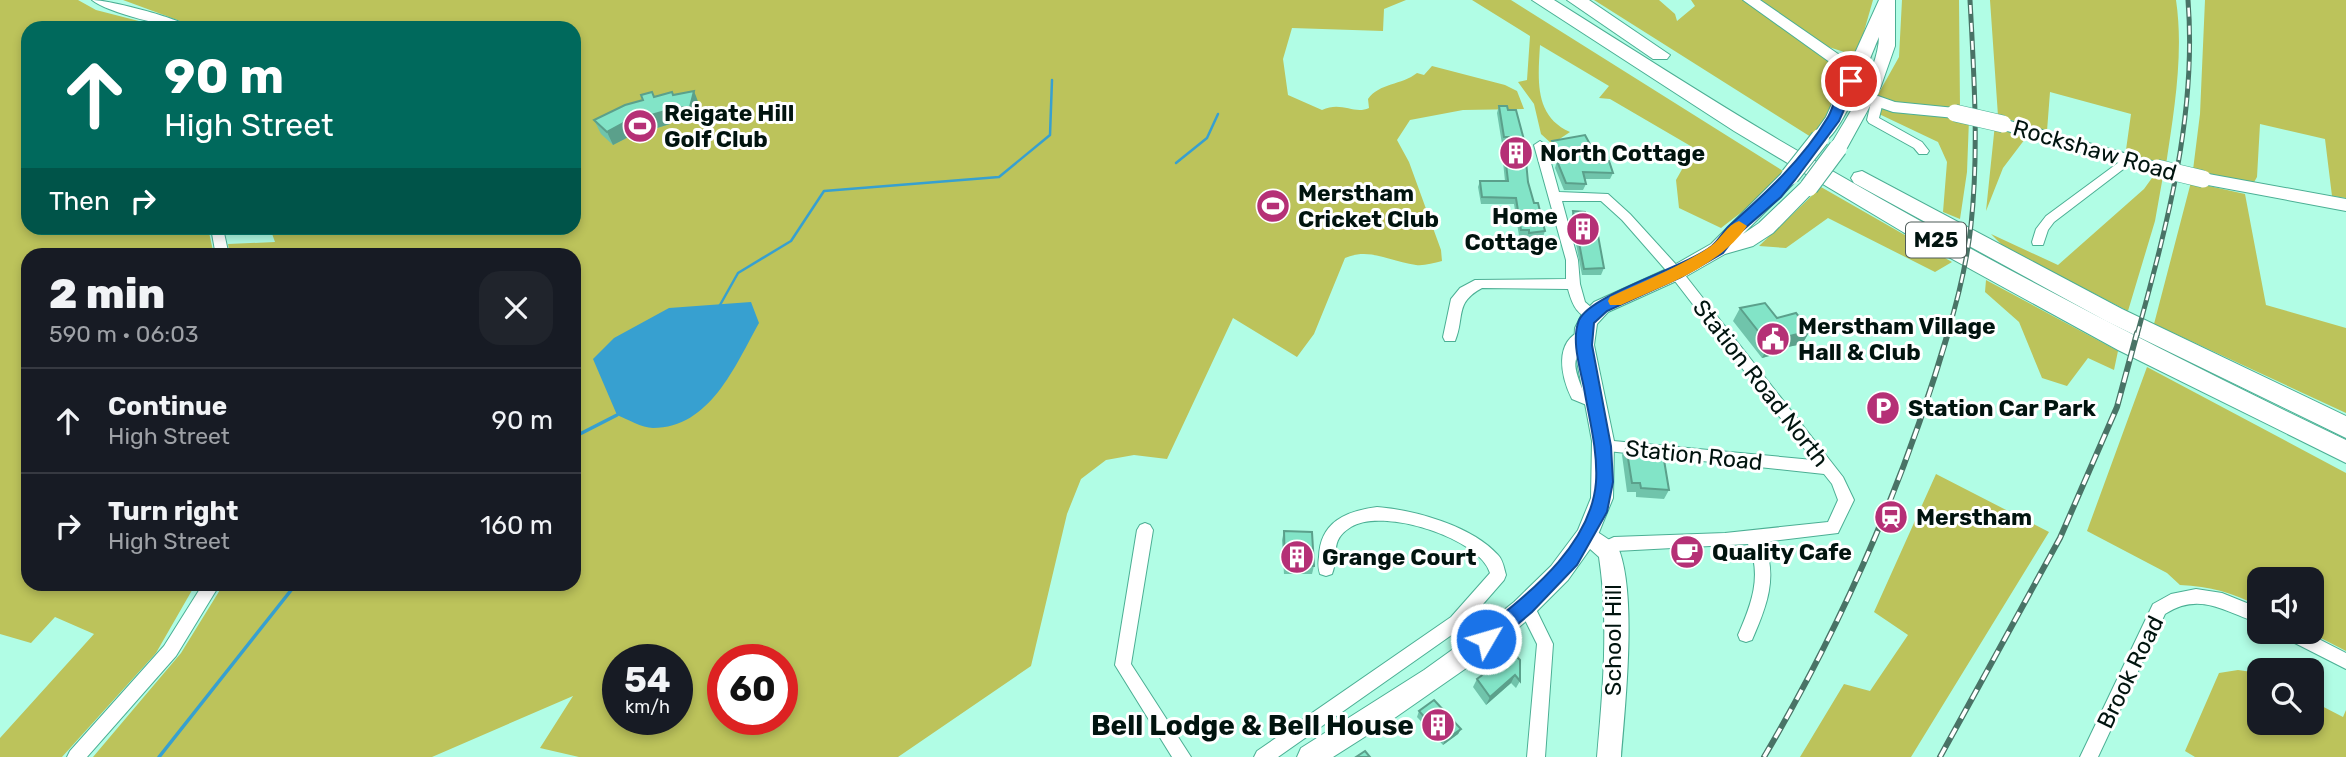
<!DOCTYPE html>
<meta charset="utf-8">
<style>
body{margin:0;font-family:Rubik,sans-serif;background:#20242c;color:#f1f3f6;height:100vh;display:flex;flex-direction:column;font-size:26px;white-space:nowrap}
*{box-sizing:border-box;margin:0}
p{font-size:23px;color:#9ea1a6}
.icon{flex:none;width:38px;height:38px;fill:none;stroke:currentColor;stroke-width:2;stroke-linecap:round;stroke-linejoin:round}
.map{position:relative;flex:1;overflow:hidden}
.details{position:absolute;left:21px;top:248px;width:560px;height:343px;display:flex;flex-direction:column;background:#171b24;border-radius:21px;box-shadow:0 4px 10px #0003}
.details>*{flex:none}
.banner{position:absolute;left:21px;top:21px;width:560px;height:214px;border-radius:21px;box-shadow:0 4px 10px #0003;background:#00695c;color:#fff;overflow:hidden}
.fabs{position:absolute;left:2247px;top:567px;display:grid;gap:14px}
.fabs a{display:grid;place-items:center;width:77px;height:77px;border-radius:14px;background:#171b24;box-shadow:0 4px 10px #0003;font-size:35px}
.speed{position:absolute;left:602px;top:644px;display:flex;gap:14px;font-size:35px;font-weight:700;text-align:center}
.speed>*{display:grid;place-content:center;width:91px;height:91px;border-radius:50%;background:#171b24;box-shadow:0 4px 10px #0003;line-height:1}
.speed small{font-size:18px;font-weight:400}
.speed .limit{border:10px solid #d22;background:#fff;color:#111}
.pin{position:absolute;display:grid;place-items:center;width:60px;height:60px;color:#fff;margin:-30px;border:4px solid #fff;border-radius:50%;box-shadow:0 2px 7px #0007}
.me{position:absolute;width:77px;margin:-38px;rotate:52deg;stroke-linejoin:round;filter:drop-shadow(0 0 5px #0008)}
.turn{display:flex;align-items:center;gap:24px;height:147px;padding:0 28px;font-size:32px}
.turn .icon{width:91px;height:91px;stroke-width:2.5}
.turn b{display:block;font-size:49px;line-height:60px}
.then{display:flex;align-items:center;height:66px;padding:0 28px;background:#0003;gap:14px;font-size:26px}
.round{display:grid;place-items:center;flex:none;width:74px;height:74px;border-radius:21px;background:#20242c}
.summary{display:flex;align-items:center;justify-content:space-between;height:119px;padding:0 28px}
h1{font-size:42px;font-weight:800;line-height:52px}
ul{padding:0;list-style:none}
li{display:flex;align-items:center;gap:21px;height:105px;padding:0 28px;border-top:2px solid #363941}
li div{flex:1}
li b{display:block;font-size:26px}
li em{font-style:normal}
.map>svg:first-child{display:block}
.green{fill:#bcc35b;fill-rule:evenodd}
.water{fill:#37a0d0}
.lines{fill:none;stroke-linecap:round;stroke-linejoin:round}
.stream-far1{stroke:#37a0d0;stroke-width:2.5}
.stream{stroke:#37a0d0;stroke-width:3.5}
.street-casing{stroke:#4baf94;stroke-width:2}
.secondary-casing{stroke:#4baf94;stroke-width:2}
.primary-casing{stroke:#4baf94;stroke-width:2}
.highway-casing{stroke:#4baf94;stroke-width:2}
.street{fill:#fff;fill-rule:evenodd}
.secondary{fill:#fff;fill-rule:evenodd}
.primary{fill:#fff;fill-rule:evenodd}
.highway{fill:#fff;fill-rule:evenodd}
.rail-far1-casing{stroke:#497366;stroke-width:5}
.rail-casing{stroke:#497366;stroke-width:6}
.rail-far1{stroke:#fff;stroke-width:2.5;stroke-dasharray:9;stroke-linecap:butt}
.rail{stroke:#fff;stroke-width:3.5;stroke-dasharray:11;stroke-linecap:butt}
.secondary-bridge-casing{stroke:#4baf94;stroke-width:18;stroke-linecap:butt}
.primary-bridge-casing{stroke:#4baf94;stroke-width:20;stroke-linecap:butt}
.secondary-bridge{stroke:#fff;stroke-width:17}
.primary-bridge{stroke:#fff;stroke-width:18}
.wall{fill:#70c4ab}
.shaded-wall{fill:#5ba08b}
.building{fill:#82e4c7;stroke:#5ba08b;stroke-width:2}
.route{fill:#1a73e8;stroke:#114b97;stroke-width:2}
.slow{fill:#f59e0b}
.labels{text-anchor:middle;stroke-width:6;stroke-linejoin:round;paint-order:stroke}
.shield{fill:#fff;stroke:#4d5a57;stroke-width:2}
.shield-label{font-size:21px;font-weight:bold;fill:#01140f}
.poi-label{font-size:23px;font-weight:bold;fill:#01140f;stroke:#fff;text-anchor:start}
.street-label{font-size:23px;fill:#01140f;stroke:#fff}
.near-poi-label{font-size:28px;font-weight:bold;fill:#01140f;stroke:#fff;text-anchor:end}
</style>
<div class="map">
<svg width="2346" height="757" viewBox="0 0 2346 757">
<rect width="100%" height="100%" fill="#b1fde5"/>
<g class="green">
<polygon points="0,0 78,0 96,10 166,28 28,28 28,228 208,228 214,255 28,256 28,584 195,585 156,653 62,757 0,757 0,738 94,634 55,617 31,643 0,634"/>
<path d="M123,0H1406L1384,9L1383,31L1292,28L1283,59L1288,95L1322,110C1342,101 1354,115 1369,108L1368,99C1379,83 1402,85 1417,73L1424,75L1432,66L1505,85L1517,91L1524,109L1463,110L1410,120L1397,140L1409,162L1441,250L1442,261C1433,263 1424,266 1416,265C1391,262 1370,247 1345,258L1314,334L1297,357L1233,318L1167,459L1134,455L1106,460L1081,479L1067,514L1031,666L898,757H579L540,748L573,696L432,757H93L181,653L223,585L574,584V256H230L228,244L275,242L270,228H574V28H199ZM618,660H677V719H618ZM723,660H782V719H723Z"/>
<path d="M1472,0H1511L1783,171L1756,201L1721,228L1679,208L1676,180L1694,148L1610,99L1599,98L1609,86L1540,45C1538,80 1534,116 1570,132L1552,144L1541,134L1534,104L1518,82L1527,80L1530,36Z"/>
<polygon points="1594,0 1659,0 1675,14 1677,21 1695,6 1691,0 1743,0 1827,60 1845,79 1829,113 1811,137"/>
<polygon points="1752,0 1873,0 1857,56 1819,44"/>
<polygon points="1902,0 1959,0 1960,109 1899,104 1876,98 1899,57"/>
<path d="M1990,0H2176C2184,54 2174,111 2166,165L2125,157L2131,114L2050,92L2047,131L1998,116Z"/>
<polygon points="2205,0 2346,0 2346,198 2332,196 2325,139 2260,124 2257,177 2253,184 2193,170 2200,114"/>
<polygon points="1883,108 1907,114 1969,119 1967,172 1960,219 1943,212 1947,162 1938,142 1879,114"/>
<polygon points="1995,124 2028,135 2003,168 1986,211"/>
<polygon points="2157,171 2163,176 2155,221 2128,311 2004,247 1991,234 2058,265 2144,189"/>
<polygon points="2191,182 2245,194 2266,305 2346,328 2346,413 2154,324"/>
<polygon points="1821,187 1952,262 1935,272 1828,218 1786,248 1759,246"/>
<polygon points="1986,280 2118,351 2114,370 2088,358 2067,386 2042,378 2019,322 1985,292"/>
<path d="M2147,367L2346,473V651L2309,632H2312V579H2259V606C2233,593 2210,586 2180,585L2167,573L2087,531Z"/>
<polygon points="1936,474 2049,532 1911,757 1800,757 1844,684 1870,691 1908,635 1874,612"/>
<polygon points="2238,670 2259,673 2259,723 2312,723 2312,701 2343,717 2346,710 2346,757 2195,757 2185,751 2219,673"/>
</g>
<path class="water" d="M751,302L759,323C735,366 710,428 653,428C642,428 627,419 617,415L593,359L614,338L669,308Z"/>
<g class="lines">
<g class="stream-far1">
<polyline points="1176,163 1207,138 1218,114"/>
<polyline points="720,305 738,273 791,241 824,191 999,177 1050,135 1052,80"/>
</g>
<g class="stream">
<polyline points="574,437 617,415"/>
<polyline points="159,757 296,584"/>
</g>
<g class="street-casing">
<g id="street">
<path d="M92,0C109,0 179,18 191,28C170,28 108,13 92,0Z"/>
<polygon points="1877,98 1883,102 1879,118 1922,142 1929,151 1927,154 1919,154 1914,148 1869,123 1867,120 1871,102"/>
<path d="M1540,141L1546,145L1559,192L1608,194L1630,214L1681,270L1843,477L1854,500L1838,533L1763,542C1779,576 1766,608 1752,640L1746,642L1740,640L1738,635C1751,605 1763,575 1748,544L1616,551L1606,555L1601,553L1598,548L1601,543L1614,537L1725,533L1828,522L1838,500L1832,484L1824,474L1598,450L1596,446L1598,442L1603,440L1813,460L1671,276L1622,220L1601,201H1562L1578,260L1580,284L1585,302L1599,314L1597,318C1578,320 1572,304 1568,289L1482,288C1454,303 1465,317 1455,341H1445L1443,337L1451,299L1460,288L1475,280L1566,279V260L1534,145Z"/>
<polygon points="2126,157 2130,158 2132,161 2130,164 2054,222 2048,230 2043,245 2033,245 2032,242 2036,229 2046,216"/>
<polygon points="211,228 223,228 229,256 216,256"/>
<path d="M1583,330L1590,335C1573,361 1571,360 1583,391L1599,398L1601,402L1599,406L1594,408L1572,399C1561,377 1553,341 1583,330Z"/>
<path d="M1377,507C1415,510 1472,526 1498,555C1503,560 1504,568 1506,575L1504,580L1463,627L1278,757H1254L1257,751L1451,617L1490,573C1480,538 1382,507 1351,527C1328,541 1340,555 1332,574L1326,576L1320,574C1318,568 1318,564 1319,557C1320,522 1346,511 1377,507Z"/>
<polygon points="1145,523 1150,525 1153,530 1131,664 1191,757 1172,757 1115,665 1137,530 1140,525"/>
<polygon points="203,584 220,584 176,656 87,757 67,757 70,751 164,646"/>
<path d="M2196,589L2222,593L2259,608V623C2225,612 2200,591 2165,614L2098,757H2080L2153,604L2171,594Z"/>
<polygon points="1526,599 1532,601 1553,644 1545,757 1527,757 1537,644 1518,606 1520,601"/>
<polygon points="2281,632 2305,632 2346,653 2346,669 2283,637"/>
</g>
</g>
<g class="secondary-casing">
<g id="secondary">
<polygon points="1743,0 1760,0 1841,56 1884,65 1886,69 1878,74 1831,63"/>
<polygon points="1847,85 1895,102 1955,108 1963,113 1955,118 1893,112 1841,94 1839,90 1841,86"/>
<polygon points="2003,119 2163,164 2165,168 2157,174 1997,128 1995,124"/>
<polygon points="2203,173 2346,199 2346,211 2197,183 2195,179 2197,175"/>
<path d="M1587,525L1617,545C1638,590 1625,706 1621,757H1597C1603,690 1609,623 1599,557L1580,540L1576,534L1580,528Z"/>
</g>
</g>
<g class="primary-casing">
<g id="primary">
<path d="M1879,0H1895V46L1881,86L1847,148L1838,154L1832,152L1829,148C1846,118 1878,72 1879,37C1869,59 1842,138 1820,144L1811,138L1826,117Z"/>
<polygon points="1790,170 1797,172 1799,176 1797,180 1743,234 1759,223 1802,182 1816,182 1818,187 1773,233 1753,246 1725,254 1683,278 1608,312 1597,324 1594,345 1614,441 1613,498 1595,542 1568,580 1531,617 1488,653 1396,717 1333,757 1297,757 1301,748 1424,670 1470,637 1514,602 1551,566 1578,530 1591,498 1592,441 1574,345 1575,328 1582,314 1594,302 1669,268 1711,244 1783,172"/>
</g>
</g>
<g class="highway-casing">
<g id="highway">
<path d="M1532,0H1554C1629,47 1703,95 1779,140C1964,249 2153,348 2346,440V463L2118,350L1903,232L1734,131Z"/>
<polygon points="1567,0 1589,0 1670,55 1667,59 1653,59"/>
<polygon points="1862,171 2122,309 2346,416 2346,438 2106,321 1854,183 1851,178 1854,173"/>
</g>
</g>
<use href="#street" class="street"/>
<use href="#secondary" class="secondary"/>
<use href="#primary" class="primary"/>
<use href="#highway" class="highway"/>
<g class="rail-far1-casing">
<g id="rail-far1">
<path d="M1947,335C1958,299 1967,262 1971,225C1979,151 1974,74 1970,0"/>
<path d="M2137,335C2167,225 2197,115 2188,0"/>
</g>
</g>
<g class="rail-casing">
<g id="rail">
<path d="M1764,757C1843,623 1904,483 1948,333"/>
<polyline points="1940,757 2060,538 2117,407 2137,333"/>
</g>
</g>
<use href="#rail-far1" class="rail-far1"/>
<use href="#rail" class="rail"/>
<g class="secondary-bridge-casing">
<g id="secondary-bridge">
<polyline points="1955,113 2003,124"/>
<polyline points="2157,168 2203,179"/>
</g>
</g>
<g class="primary-bridge-casing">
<g id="primary-bridge">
<polyline points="1790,176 1820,138"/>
<polyline points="1809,187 1838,148"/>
</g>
</g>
<use href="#secondary-bridge" class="secondary-bridge"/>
<use href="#primary-bridge" class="primary-bridge"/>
</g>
<g class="wall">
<polygon points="673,95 699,104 695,120 670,121 670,124 647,131 646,128 613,145 601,134 594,120 643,100 654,97"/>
<polygon points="1499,106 1528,182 1534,203 1545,231 1543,237 1527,239 1527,237 1519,236 1514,204 1481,204 1478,187 1480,181 1505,181 1503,162 1505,155 1509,155 1508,144 1502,144 1497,113"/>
<polygon points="1552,141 1599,161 1613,173 1610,179 1585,179 1586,184 1583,190 1564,190 1555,168 1557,161 1550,148"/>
<polygon points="1573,211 1586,217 1604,268 1601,275 1582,275 1571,218"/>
<polygon points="1740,308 1777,318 1810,331 1802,344 1783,348 1780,353 1762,358 1733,321"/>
<polygon points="1626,446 1653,453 1669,490 1664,499 1636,497 1636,492 1627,492 1622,455"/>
<polygon points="1284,531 1314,566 1312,574 1284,574 1282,540"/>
<polygon points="1496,658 1520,681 1516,688 1511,683 1486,705 1473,687 1477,679 1494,667 1493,666"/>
<polygon points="1419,711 1461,729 1458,734 1443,745 1417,717"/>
</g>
<g class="shaded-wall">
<polygon points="694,91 699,104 695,120 690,107"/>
<polygon points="664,108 670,124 647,131 646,128 613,145 607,132 640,114"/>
<polygon points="1810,331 1802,344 1783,348 1780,353 1762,358 1769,345 1785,337"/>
<polygon points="1515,675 1511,683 1486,705 1490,697"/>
<polygon points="1461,729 1458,734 1443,745 1445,740"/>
</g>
<g class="building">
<polygon points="694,91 690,107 664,108 665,111 641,118 640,114 607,132 594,120 625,105 643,100 641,95 652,92 654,97 672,92 673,95"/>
<polygon points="1499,106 1507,106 1508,110 1516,110 1524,140 1528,182 1534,203 1538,203 1545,231 1529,233 1529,230 1521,230 1516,198 1482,197 1480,181 1508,181 1505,155 1512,155 1509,137 1504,137"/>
<polygon points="1585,135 1599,161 1609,161 1613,173 1583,172 1586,184 1566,183 1557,161 1563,161 1552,141"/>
<polygon points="1573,211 1585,212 1586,217 1595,219 1604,268 1584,269"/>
<polygon points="1765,303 1777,318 1796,313 1810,331 1785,337 1788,341 1769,345 1740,308"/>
<polygon points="1626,446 1652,449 1653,453 1663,454 1669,490 1641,488 1640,483 1632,483"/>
<polygon points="1284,531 1312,532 1314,566 1285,565"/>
<polygon points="1508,648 1520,660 1520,681 1515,675 1490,697 1477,679 1500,662 1496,658"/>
<polygon points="1434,700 1461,729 1445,740 1419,711"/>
<polygon points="1365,751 1370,757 1356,757"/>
</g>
<path class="route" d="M1851,76L1857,81L1839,121L1795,180L1781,197L1736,236L1723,253L1681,277L1607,311L1594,323L1592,345L1611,446L1613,482L1607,512L1577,565L1532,612L1493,645L1486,647L1480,645L1477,639L1480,633C1526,595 1591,547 1596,482C1598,451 1589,418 1584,388C1580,368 1571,340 1579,320C1591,294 1684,268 1712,246C1719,240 1723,232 1729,226C1766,193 1803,159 1828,117C1835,105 1838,81 1851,76Z"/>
<path class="slow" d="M1739,221L1747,226C1719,267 1664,285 1621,305H1610L1608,301L1610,297C1644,281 1680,267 1711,246C1721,239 1727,225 1739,221Z"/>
<defs>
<g id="stadium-disc" transform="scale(1.75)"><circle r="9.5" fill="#b53076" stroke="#fff"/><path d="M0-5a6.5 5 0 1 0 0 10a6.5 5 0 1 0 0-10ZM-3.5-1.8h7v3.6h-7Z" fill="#fff"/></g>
<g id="building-disc" transform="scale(1.75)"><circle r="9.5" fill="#b53076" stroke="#fff"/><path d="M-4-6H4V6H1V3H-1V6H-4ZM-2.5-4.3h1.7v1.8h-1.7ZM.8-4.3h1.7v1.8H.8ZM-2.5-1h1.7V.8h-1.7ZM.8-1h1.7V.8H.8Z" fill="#fff"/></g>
<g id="civic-disc" transform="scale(1.75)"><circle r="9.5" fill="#b53076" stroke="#fff"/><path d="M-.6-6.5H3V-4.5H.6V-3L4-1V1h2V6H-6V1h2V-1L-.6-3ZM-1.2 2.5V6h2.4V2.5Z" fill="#fff"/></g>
<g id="parking-disc" transform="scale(1.75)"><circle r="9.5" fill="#b53076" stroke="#fff"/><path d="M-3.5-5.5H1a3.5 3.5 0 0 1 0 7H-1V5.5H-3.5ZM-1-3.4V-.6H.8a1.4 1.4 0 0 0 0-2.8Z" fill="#fff"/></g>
<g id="station-disc" transform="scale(1.75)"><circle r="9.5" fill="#b53076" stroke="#fff"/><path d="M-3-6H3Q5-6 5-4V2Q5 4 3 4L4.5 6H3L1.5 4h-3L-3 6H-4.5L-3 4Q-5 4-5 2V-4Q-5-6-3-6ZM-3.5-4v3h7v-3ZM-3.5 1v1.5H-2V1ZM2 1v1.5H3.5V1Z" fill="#fff"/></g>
<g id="cafe-disc" transform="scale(1.75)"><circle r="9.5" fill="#b53076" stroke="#fff"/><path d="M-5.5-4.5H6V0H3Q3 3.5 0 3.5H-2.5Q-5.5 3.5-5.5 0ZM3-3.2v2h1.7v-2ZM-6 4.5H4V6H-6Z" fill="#fff"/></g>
</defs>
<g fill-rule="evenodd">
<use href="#stadium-disc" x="640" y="126"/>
<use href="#building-disc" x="1516" y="153"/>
<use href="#stadium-disc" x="1273" y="206"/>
<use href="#building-disc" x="1583" y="229"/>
<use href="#civic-disc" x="1773" y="339"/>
<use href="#parking-disc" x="1883" y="408"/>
<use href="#station-disc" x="1891" y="517"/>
<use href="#cafe-disc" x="1687" y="552"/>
<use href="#building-disc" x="1297" y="557"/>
<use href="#building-disc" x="1438" y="725"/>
</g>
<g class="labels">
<rect class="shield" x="1906" y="222.5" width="60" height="35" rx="5"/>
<g class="shield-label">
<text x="1936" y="247">M25</text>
</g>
<g class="poi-label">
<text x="664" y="121">Reigate Hill<tspan x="664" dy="26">Golf Club</tspan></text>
<text x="1540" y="161">North Cottage</text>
<text x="1298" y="201">Merstham<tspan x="1298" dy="26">Cricket Club</tspan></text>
<text x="1558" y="224" text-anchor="end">Home<tspan x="1558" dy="26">Cottage</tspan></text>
<text x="1798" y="334">Merstham Village<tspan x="1798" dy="26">Hall &amp; Club</tspan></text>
<text x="1908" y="416">Station Car Park</text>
<text x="1916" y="525">Merstham</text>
<text x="1712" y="560">Quality Cafe</text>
<text x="1322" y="565">Grange Court</text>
</g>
<g class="street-label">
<text transform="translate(2095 150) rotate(16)" y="8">Rockshaw Road</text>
<text transform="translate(1761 383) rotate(52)" y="8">Station Road North</text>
<text transform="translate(1694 455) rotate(6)" y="8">Station Road</text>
<text transform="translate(1613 640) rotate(-90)" y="8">School Hill</text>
<text transform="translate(2130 672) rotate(-64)" y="8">Brook Road</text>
</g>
<g class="near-poi-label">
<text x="1414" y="735">Bell Lodge &amp; Bell House</text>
</g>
</g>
</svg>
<div class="fabs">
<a><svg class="icon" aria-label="sound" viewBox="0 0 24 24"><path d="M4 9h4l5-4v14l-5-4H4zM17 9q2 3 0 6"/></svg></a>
<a><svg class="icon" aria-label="search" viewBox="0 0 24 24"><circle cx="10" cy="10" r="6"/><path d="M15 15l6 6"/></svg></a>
</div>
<div class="speed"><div>54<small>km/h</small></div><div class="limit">60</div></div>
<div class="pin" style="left:1851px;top:81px;background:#d93025"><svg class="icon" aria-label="arrive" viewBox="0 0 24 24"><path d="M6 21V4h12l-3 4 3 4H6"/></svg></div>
<svg class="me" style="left:1486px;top:639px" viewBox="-20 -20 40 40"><circle r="17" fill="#1a73e8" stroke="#fff" stroke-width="3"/><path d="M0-11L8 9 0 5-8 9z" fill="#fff"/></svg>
<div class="banner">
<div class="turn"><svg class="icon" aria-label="ahead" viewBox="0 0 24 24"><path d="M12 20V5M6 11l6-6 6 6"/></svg><div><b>90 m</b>High Street</div></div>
<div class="then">Then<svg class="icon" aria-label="right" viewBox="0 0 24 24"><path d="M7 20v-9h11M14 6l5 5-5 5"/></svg></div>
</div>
<section class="details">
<div class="summary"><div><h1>2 min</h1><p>590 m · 06:03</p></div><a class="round"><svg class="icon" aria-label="close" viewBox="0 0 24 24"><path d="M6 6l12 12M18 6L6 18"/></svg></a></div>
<ul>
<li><svg class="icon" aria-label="ahead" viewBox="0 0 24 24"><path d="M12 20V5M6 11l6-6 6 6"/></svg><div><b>Continue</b><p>High Street</p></div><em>90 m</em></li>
<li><svg class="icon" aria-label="right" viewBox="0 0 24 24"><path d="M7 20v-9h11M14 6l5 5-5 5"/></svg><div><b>Turn right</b><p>High Street</p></div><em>160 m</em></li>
</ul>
</section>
</div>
